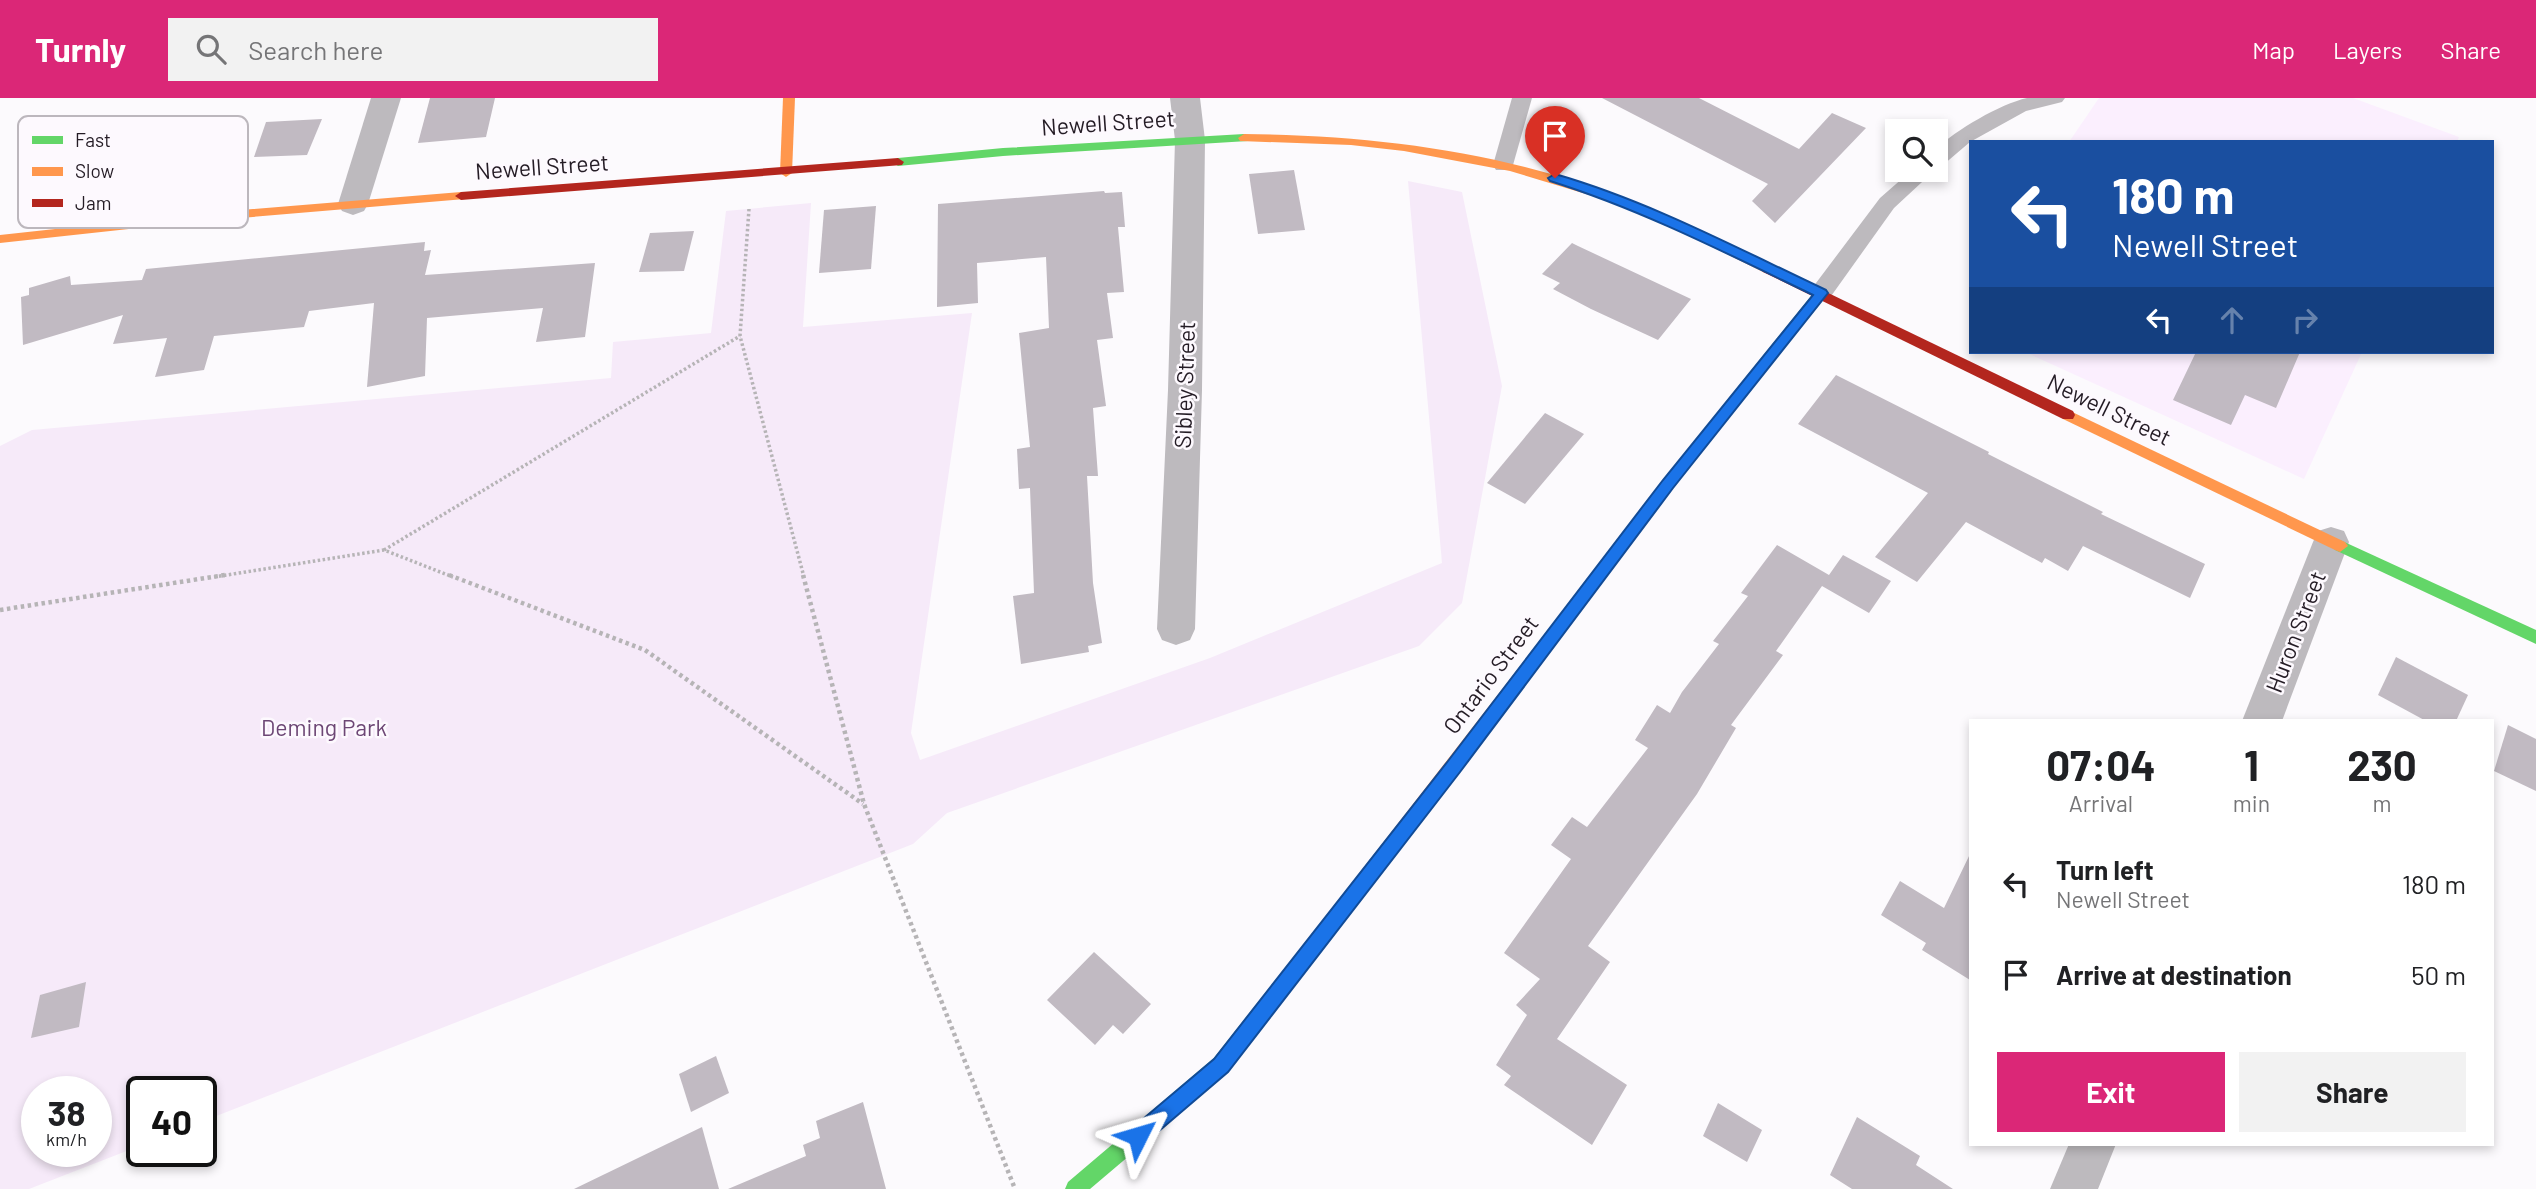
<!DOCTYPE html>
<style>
body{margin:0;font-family:Barlow,sans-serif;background:#f2f2f2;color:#202124;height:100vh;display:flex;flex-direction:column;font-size:26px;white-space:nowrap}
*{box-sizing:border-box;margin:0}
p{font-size:23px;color:#757577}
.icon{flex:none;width:38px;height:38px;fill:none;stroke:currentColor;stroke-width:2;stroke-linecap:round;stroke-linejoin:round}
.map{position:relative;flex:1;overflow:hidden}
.sheet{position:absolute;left:1969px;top:621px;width:525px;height:427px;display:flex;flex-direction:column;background:#fff;border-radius:0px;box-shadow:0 4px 10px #0003}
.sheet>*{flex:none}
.banner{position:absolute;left:1969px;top:42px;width:525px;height:214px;border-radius:0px;box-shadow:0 4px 10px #0003;background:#1a4fa0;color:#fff;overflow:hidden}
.tools{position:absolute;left:1885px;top:21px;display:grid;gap:14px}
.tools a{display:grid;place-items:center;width:63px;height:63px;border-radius:0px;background:#fff;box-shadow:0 4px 10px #0003;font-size:35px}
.speed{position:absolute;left:21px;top:978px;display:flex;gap:14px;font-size:35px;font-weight:700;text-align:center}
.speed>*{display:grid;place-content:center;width:91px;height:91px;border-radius:50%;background:#fff;box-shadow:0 4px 10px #0003;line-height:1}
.speed small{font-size:18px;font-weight:400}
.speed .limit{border:4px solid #111;border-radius:10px;background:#fff;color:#111}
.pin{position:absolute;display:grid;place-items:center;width:60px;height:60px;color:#fff;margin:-72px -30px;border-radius:50% 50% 50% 0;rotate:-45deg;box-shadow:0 0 7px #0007}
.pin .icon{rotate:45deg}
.me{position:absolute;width:77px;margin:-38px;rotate:50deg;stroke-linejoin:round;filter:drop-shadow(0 0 5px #0008)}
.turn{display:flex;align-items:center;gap:24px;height:147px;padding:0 28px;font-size:32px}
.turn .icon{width:91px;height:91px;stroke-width:2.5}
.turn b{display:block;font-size:49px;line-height:60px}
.lanes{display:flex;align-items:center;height:66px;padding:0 28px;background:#0003;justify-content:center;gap:35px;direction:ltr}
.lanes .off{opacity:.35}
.eta{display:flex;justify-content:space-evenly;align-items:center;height:119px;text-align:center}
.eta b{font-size:42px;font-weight:700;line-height:49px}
.button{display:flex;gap:14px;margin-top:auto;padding:14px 28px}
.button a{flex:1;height:80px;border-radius:0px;background:#db2777;color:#fff;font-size:28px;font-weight:700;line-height:80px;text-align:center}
.button a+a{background:#f2f2f2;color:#202124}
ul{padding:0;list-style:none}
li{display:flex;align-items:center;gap:21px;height:91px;padding:0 28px}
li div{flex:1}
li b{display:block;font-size:26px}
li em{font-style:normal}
header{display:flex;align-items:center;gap:42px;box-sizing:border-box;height:98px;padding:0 35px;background:#db2777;color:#fff}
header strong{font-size:33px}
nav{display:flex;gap:38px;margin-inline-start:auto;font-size:24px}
.search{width:490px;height:63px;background:#f2f2f2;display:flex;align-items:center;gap:18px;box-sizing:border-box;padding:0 24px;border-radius:0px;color:#757577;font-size:26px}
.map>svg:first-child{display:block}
.built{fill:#fbeffe}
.green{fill:#f6eaf9;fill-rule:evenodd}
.building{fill:#c1bac2}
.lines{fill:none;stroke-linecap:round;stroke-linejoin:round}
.path-far1{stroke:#b6b4b6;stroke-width:3.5;stroke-dasharray:2.5 2.5;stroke-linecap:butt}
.path{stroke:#b6b4b6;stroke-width:4.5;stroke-dasharray:3.5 3.5;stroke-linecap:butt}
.lane{fill:#bdbabe;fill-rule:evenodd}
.street{fill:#bdbabe;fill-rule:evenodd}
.fast{fill:#63d668;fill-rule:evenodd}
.slow{fill:#ff974d;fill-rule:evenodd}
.jam{fill:#b3261e;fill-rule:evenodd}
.route{fill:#1a73e8;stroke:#114b97;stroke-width:2}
.labels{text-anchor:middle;stroke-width:5;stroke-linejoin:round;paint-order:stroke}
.street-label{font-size:23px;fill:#241c25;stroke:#fdf9fe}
.park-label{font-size:23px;fill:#6d4775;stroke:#fdf9fe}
.key{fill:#fdf9fe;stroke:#bcb7bd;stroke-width:2}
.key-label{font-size:19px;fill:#241c25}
</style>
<header>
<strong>Turnly</strong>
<div class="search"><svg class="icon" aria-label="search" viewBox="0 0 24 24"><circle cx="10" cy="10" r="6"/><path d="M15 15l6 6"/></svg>Search here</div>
<nav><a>Map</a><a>Layers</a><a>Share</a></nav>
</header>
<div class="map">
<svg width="2536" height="1091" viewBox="0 0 2536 1091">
<rect width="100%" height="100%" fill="#fcfafd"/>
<g class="built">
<polygon points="2099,0 2353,0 2459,39 2457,44 2069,44"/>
<polygon points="2025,254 2362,254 2304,381"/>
</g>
<path class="green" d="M1408,83L1462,94L1502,288L1462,505L1419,548L947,715L913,746L201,1024V994H142V1047L29,1091H0V348L32,332L611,280L613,244L711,235L726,113L811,105L803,229L972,215L911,635L920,662L1210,560L1442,465ZM37,994H96V1054H37Z"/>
<g class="building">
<polygon points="430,0 495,0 486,39 418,45"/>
<polygon points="1602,0 1699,0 1799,51 1832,15 1866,30 1775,125 1752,103 1768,86"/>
<polygon points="322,21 307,57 254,59 266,24"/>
<polygon points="1294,72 1305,132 1258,136 1249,76"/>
<polygon points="1104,93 1105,95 1122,94 1125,129 1118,129 1124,194 1107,195 1113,240 1097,242 1106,308 1093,310 1098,378 1087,378 1093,485 1102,545 1088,548 1089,554 1021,566 1013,498 1034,495 1030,390 1019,391 1017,351 1030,349 1019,235 1049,230 1046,159 977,165 978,205 937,209 938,106"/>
<polygon points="876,108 871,171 819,175 824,112"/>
<polygon points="694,133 684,173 639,174 650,135"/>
<polygon points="425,144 424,153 431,152 425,177 595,165 585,239 536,244 543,210 427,220 425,278 367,289 374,205 309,213 304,229 214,238 204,272 155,279 167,240 113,246 123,217 23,247 21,199 29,197 29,190 70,178 71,187 142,182 146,171"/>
<polygon points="1572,145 1578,148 1691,201 1658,242 1591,211 1553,191 1560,185 1542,176"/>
<polygon points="2196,254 2300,254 2276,310 2245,297 2231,327 2173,302"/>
<polygon points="1836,277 1989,354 1988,356 2103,414 2101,416 2205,466 2190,500 2083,448 2068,473 2045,460 2042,465 1966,424 1917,484 1875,459 1928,395 1798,326"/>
<polygon points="1545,315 1584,336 1525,406 1487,385"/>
<polygon points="1777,447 1829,477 1843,457 1891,483 1869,515 1822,488 1776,553 1783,557 1731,627 1736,630 1697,696 1588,848 1610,864 1557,941 1627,987 1592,1047 1504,987 1511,978 1496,967 1527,917 1516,907 1540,881 1504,855 1571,761 1551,747 1572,719 1587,729 1648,650 1635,642 1657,607 1670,615 1682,594 1719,546 1713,543 1748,498 1741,495"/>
<polygon points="2396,559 2468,597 2456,623 2426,623 2378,597"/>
<polygon points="2508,627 2536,641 2536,693 2494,673"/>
<polygon points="1970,756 1970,882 1922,852 1926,845 1881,817 1900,783 1944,810"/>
<polygon points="1094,854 1151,906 1123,936 1113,927 1095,947 1047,902"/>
<polygon points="86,884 79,929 31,940 40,897"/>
<polygon points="716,958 729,995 691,1014 679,976"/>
<polygon points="863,1004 886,1091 728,1091 806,1058 803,1047 820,1040 816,1023"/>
<polygon points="1718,1005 1762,1032 1747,1064 1703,1038"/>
<polygon points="1857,1019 1920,1058 1916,1067 1953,1091 1852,1091 1830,1077"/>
<polygon points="702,1029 719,1091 574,1091"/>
</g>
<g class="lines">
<g class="path-far1">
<polyline points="749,111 740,238 804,479"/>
<polyline points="384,452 740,238"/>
<polyline points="214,479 384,452 453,479"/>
</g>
<g class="path">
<polyline points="449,477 645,552 863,706"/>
<polyline points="803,477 864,706 1015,1091"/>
<polyline points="0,512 225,477"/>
</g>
<g class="lane">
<polygon points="1512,0 1532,0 1513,67 1510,72 1496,72 1493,67"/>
<path d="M2027,0H2065L2062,4L2026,13L1970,44L1943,67L1936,69V51C1956,32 2000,6 2027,0Z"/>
<polygon points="1912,72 1935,72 1894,110 1829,201 1821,203 1813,201 1810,195 1813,189 1880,100"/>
</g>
<g class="street">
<polygon points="371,0 401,0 368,106 364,113 353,117 342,113 338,106"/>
<polygon points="1170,0 1200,0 1205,42 1202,292 1195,531 1190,542 1176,547 1162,542 1157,531 1168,292 1175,42"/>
<polygon points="2331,429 2344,433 2349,444 2282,623 2242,623 2313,444 2318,433"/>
<polygon points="2069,1046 2116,1046 2098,1091 2050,1091"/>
</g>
<g class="fast">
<polygon points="1244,36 1250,40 1248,43 1003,58 898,68 892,64 898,60 1003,50"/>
<polygon points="1821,190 1828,195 1826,198 1673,390 1583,510 1573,510 1570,505 1573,500 1663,382 1816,192"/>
<polygon points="2340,442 2536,532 2536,546 2335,452 2332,448"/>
<polygon points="1336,811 1342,813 1345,819 1342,825 1228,974 1090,1091 1065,1091 1068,1084 1214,960 1330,813"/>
</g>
<g class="slow">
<polygon points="783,0 795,0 792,75 786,79 780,75"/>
<path d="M1244,36C1372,37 1496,53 1617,97C1671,116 1721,143 1773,168L1775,171L1768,176L1763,174L1672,129L1609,103L1510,73L1404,53L1351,47L1240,43L1238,40Z"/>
<polygon points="461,94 467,98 465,101 193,124 0,145 0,137 193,116"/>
<polygon points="2068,312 2345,444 2348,448 2340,454 2335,452 2063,321 2061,317 2063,313"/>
<polygon points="1578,499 1583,500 1586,505 1583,510 1342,825 1336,827 1330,825 1327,819 1330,813 1573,500"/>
</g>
<g class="jam">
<polygon points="898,60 904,64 902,67 461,102 455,98 461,94"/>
<polygon points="1768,166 2073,313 2075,317 2073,321 2063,321 1763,174 1761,171"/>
</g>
</g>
<path class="route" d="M1555,76C1649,103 1737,150 1826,192L1828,195L1673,390L1460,674L1228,974L1145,1045L1138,1048L1131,1045L1128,1038L1131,1031L1214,961L1448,663L1663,382L1813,197C1726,155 1642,112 1550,83L1548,80Z"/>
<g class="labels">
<g class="street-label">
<text transform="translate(1108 25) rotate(-4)" y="8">Newell Street</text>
<text transform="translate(542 69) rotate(-4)" y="8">Newell Street</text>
<text transform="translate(1185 287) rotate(-88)" y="8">Sibley Street</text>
<text transform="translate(2109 312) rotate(26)" y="8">Newell Street</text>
<text transform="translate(2296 534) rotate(-69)" y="8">Huron Street</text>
<text transform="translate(1491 577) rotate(-53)" y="8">Ontario Street</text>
</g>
<g class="park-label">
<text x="324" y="638">Deming Park</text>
</g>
</g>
<rect x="18" y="18" width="230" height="112" rx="10" class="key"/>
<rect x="32" y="38" width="31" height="8" fill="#63d668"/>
<rect x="32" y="69" width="31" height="9" fill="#ff974d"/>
<rect x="32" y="101" width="31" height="8" fill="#b3261e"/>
<g class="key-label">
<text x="75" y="49">Fast</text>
<text x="75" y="80">Slow</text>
<text x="75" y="112">Jam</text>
</g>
</svg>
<div class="tools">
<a><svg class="icon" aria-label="search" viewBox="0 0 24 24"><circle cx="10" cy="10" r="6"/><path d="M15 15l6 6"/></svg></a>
</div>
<div class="speed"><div>38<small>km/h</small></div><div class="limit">40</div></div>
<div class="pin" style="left:1555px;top:80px;background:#d93025"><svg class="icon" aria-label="arrive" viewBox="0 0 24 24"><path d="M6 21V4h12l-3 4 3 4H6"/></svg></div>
<svg class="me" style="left:1138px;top:1038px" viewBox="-20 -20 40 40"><path d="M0-17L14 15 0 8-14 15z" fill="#1a73e8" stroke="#fff" stroke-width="4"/></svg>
<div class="banner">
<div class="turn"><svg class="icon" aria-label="left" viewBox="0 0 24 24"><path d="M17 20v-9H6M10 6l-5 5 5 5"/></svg><div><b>180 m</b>Newell Street</div></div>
<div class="lanes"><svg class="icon" aria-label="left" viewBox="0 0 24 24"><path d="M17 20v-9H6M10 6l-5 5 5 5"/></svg><svg class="icon off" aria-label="ahead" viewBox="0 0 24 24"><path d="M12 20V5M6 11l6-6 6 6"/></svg><svg class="icon off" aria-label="right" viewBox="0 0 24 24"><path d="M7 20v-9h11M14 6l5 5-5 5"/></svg></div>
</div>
<section class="sheet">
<div class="eta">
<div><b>07:04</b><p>Arrival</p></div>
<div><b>1</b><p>min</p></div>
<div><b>230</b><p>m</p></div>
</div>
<ul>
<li><svg class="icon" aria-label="left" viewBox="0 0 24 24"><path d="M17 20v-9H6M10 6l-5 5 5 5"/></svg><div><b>Turn left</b><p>Newell Street</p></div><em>180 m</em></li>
<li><svg class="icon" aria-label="arrive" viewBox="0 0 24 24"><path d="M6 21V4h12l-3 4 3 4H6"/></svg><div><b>Arrive at destination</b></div><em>50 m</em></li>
</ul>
<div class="button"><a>Exit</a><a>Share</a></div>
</section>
</div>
